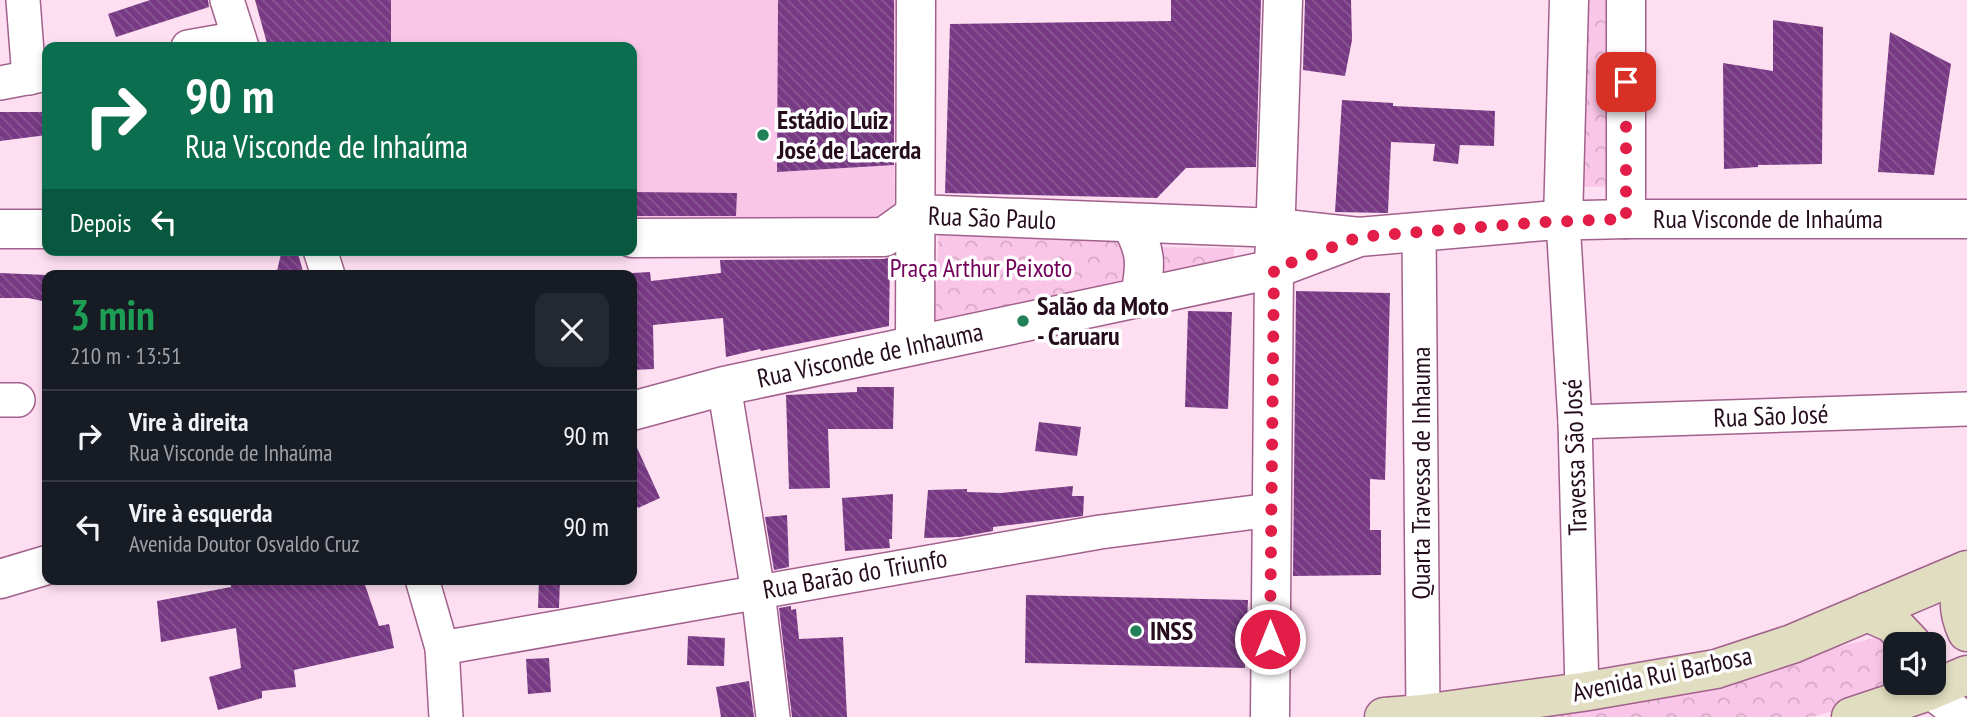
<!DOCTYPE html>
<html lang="pt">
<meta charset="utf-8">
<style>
body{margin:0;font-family:"PT Sans Narrow",sans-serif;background:#242831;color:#f1f3f6;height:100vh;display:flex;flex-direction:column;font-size:26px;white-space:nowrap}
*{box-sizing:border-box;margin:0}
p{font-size:23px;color:#9ea1a6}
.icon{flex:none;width:38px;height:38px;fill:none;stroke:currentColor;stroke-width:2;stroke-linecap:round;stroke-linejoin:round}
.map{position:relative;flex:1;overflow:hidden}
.drawer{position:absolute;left:42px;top:270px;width:595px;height:315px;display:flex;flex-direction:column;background:#171b24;border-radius:14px;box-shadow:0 4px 10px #0003}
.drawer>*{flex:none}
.guide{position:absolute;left:42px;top:42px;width:595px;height:214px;border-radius:14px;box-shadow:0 4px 10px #0003;background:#0b6e4f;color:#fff;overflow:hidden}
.tools{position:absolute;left:1883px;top:632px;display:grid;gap:14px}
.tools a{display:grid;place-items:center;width:63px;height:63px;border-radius:14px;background:#171b24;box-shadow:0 4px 10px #0003;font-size:35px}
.pin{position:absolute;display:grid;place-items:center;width:60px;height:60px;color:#fff;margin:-30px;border-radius:14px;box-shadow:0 4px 10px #0006}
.me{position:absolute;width:77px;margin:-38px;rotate:0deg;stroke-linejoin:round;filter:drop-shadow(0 0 5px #0008)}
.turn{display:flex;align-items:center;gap:24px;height:147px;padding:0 28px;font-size:32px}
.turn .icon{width:91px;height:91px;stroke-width:2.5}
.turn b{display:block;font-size:49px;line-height:60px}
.then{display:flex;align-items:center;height:66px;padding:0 28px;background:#0003;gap:14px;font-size:26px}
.round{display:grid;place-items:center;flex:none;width:74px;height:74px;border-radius:14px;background:#242831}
.head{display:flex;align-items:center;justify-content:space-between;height:119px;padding:0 28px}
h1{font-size:42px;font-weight:800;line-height:52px;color:#1e9e55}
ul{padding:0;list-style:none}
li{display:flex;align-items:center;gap:21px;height:91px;padding:0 28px;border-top:2px solid #363941}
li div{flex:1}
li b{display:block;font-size:26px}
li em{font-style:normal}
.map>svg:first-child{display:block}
.park{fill:url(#park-crowns)}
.garden{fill:#fac6e7}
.building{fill:url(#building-back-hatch)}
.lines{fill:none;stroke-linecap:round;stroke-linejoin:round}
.minor-casing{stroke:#a2618d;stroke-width:36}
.tertiary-casing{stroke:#a2618d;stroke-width:41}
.secondary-casing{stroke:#a2618d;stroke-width:41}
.minor{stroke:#fff;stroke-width:33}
.tertiary{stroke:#fff;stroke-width:38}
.secondary{stroke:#e1ddc0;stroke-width:38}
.route{stroke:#e11d48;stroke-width:12;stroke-dasharray:0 21.6}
.poi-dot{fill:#238159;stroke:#fff;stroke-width:2.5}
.labels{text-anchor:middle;stroke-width:7;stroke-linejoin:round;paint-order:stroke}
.poi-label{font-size:26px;font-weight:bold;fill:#260d1e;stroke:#fff;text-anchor:start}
.street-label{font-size:26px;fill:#260d1e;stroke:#fff}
.park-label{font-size:26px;fill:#73005b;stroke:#fff}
</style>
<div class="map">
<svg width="1967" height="717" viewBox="0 0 1967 717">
<defs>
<pattern id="park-crowns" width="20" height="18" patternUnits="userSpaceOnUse" patternTransform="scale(1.75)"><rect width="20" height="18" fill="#fac6e7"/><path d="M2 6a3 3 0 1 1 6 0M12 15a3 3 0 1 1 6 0" fill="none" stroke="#d6a9c6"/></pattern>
<pattern id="building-back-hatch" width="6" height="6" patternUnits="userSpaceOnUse" patternTransform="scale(1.75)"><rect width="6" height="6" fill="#773984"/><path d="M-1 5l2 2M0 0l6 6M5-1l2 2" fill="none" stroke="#895892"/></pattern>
</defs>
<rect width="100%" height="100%" fill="#fddff1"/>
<g class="park">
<polygon points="1581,0 1618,0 1618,186 1578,187"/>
<polygon points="939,222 1119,232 1133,264 1113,293 935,320"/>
<polygon points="1153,247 1234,248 1233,261 1153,276"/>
<polygon points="1874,638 1896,639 1895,682 1875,700 1811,717 1549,717 1684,693 1780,668 1833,648"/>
</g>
<polygon class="garden" points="310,0 896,0 894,223 632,228 632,47 326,47"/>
<g class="building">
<polygon points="150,0 208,0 209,7 116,37 108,14"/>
<polygon points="255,0 391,0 391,47 268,47"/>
<polygon points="778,0 894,0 894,165 777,172"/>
<polygon points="1171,0 1261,0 1256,167 1186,168 1157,198 945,193 950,24 1171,21"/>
<polygon points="1305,0 1351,0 1352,40 1345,76 1303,70"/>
<polygon points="1773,20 1823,27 1822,164 1758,165 1758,167 1724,169 1723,63 1773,71"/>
<polygon points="1890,32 1951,64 1934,175 1878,172"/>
<polygon points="1342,100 1393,103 1393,106 1495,111 1494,146 1460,145 1458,164 1433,161 1435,144 1391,142 1388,213 1335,212"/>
<polygon points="0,112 47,112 47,135 0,141"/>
<polygon points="632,192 737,193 736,216 632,216"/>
<polygon points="297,250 304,275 276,275 281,254"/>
<polygon points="890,257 889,326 761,351 760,349 726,357 723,318 653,325 654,369 632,370 632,273 650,272 651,281 721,273 720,260 884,259"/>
<polygon points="0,273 47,275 47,302 28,298 0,298"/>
<polygon points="1296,291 1390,293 1385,480 1370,479 1370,530 1381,530 1381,575 1293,576"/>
<polygon points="1188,311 1232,312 1228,409 1185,407"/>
<polygon points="857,387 894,387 893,429 828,429 830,488 789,489 786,395 857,392"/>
<polygon points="1039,422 1081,427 1077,456 1035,451"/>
<polygon points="632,437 660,498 638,508 632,495"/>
<polygon points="1073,486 1072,496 1084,496 1083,516 993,527 993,531 960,537 924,538 928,490 967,489 967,492 1001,493"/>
<polygon points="893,494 892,539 889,539 890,548 845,551 842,498"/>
<polygon points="787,515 789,567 774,570 765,517"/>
<polygon points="230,579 363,579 379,626 389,624 394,648 294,670 296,687 262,691 262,698 218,710 209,677 241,668 236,628 161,642 157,601 231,587"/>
<polygon points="539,579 560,579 559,608 538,608"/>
<polygon points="1026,595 1248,600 1245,668 1025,663"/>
<polygon points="791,606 791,610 796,609 799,639 843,637 847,717 792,717 779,608"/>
<polygon points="688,636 725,638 724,666 687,665"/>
<polygon points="549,658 551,692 528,694 526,659"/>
<polygon points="749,681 754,717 721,717 716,687"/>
</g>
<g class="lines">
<g class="minor-casing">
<g id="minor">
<polyline points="23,0 29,78"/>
<polyline points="227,0 242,47"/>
<polyline points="188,47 239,38"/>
<polyline points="0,83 47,74"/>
<polyline points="1563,221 1575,422 1582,692"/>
<polyline points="1419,233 1423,714"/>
<polyline points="320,250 328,275"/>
<polyline points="724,386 758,592 773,717"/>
<polyline points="0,400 18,400"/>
<polyline points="1575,422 1967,409"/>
<polyline points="422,579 442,648 446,717"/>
<polyline points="442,648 1100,532 1270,510"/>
<polyline points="1929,691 1963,717"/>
</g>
</g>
<g class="tertiary-casing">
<g id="tertiary">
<polyline points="1626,219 1626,0"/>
<polyline points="1563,221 1569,0"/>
<path d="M1131,224C1147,252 1146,265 1140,296"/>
<polyline points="0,229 47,229"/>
<polyline points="632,238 884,237 916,214 1276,228 1359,237 1544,221 1626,219 1967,219"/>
<polyline points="915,345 916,0"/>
<polyline points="632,411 724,386 1274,269 1354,239"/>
<polyline points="0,579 47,565"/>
<polyline points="1270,717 1274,269 1283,0"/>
</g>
</g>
<g class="secondary-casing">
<g id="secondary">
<path d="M1966,571C1958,594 1957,610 1967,632"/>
<polyline points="1867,612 1892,623 1912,644"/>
<polyline points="1384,717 1423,714 1582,692 1716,669 1792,644 1967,570"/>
<polyline points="1851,717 1929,691 1967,675"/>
</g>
</g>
<use href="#minor" class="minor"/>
<use href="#tertiary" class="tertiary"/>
<use href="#secondary" class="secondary"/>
</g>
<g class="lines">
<polyline class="route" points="1270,639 1274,269 1359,237 1544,222 1626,219 1626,82"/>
</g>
<g class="poi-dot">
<circle cx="763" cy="135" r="7"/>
<circle cx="1023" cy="321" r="7"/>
<circle cx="1136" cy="631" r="7"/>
</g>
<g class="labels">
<g class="poi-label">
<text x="777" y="129">Estádio Luiz<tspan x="777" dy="30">José de Lacerda</tspan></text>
<text x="1037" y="315">Salão da Moto<tspan x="1037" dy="30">- Caruaru</tspan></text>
<text x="1150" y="640">INSS</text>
</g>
<g class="street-label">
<text transform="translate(992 218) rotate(2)" y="9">Rua São Paulo</text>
<text x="1768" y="228">Rua Visconde de Inhaúma</text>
<text transform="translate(870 355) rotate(-12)" y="9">Rua Visconde de Inhauma</text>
<text transform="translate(1771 416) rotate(-2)" y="9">Rua São José</text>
<text transform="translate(1575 457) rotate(-92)" y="9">Travessa São José</text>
<text transform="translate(1421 473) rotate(-90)" y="9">Quarta Travessa de Inhauma</text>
<text transform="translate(855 574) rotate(-10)" y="9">Rua Barão do Triunfo</text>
<text transform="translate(1662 674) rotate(-12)" y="9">Avenida Rui Barbosa</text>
</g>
<g class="park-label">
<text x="981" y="277">Praça Arthur Peixoto</text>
</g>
</g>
</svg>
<div class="tools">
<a><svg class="icon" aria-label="sound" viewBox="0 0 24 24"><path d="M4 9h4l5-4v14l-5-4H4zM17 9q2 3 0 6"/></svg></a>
</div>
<div class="pin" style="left:1626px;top:82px;background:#d93025"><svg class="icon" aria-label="arrive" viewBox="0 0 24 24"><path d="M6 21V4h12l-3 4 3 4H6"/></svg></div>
<svg class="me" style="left:1270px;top:639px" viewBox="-20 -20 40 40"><circle r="17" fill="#e11d48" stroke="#fff" stroke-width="3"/><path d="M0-11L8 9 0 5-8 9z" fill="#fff"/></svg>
<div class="guide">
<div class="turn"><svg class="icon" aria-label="right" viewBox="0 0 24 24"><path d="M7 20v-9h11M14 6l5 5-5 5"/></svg><div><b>90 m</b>Rua Visconde de Inhaúma</div></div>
<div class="then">Depois<svg class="icon" aria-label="left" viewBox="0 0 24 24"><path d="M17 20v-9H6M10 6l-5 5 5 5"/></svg></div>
</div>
<section class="drawer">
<div class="head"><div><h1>3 min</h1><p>210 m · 13:51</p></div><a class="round"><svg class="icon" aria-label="close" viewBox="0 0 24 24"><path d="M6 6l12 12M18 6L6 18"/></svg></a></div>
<ul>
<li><svg class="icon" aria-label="right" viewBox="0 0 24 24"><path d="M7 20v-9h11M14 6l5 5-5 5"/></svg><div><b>Vire à direita</b><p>Rua Visconde de Inhaúma</p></div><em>90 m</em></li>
<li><svg class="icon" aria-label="left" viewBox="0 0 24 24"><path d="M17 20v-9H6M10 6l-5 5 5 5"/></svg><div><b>Vire à esquerda</b><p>Avenida Doutor Osvaldo Cruz</p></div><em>90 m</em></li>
</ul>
</section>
</div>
